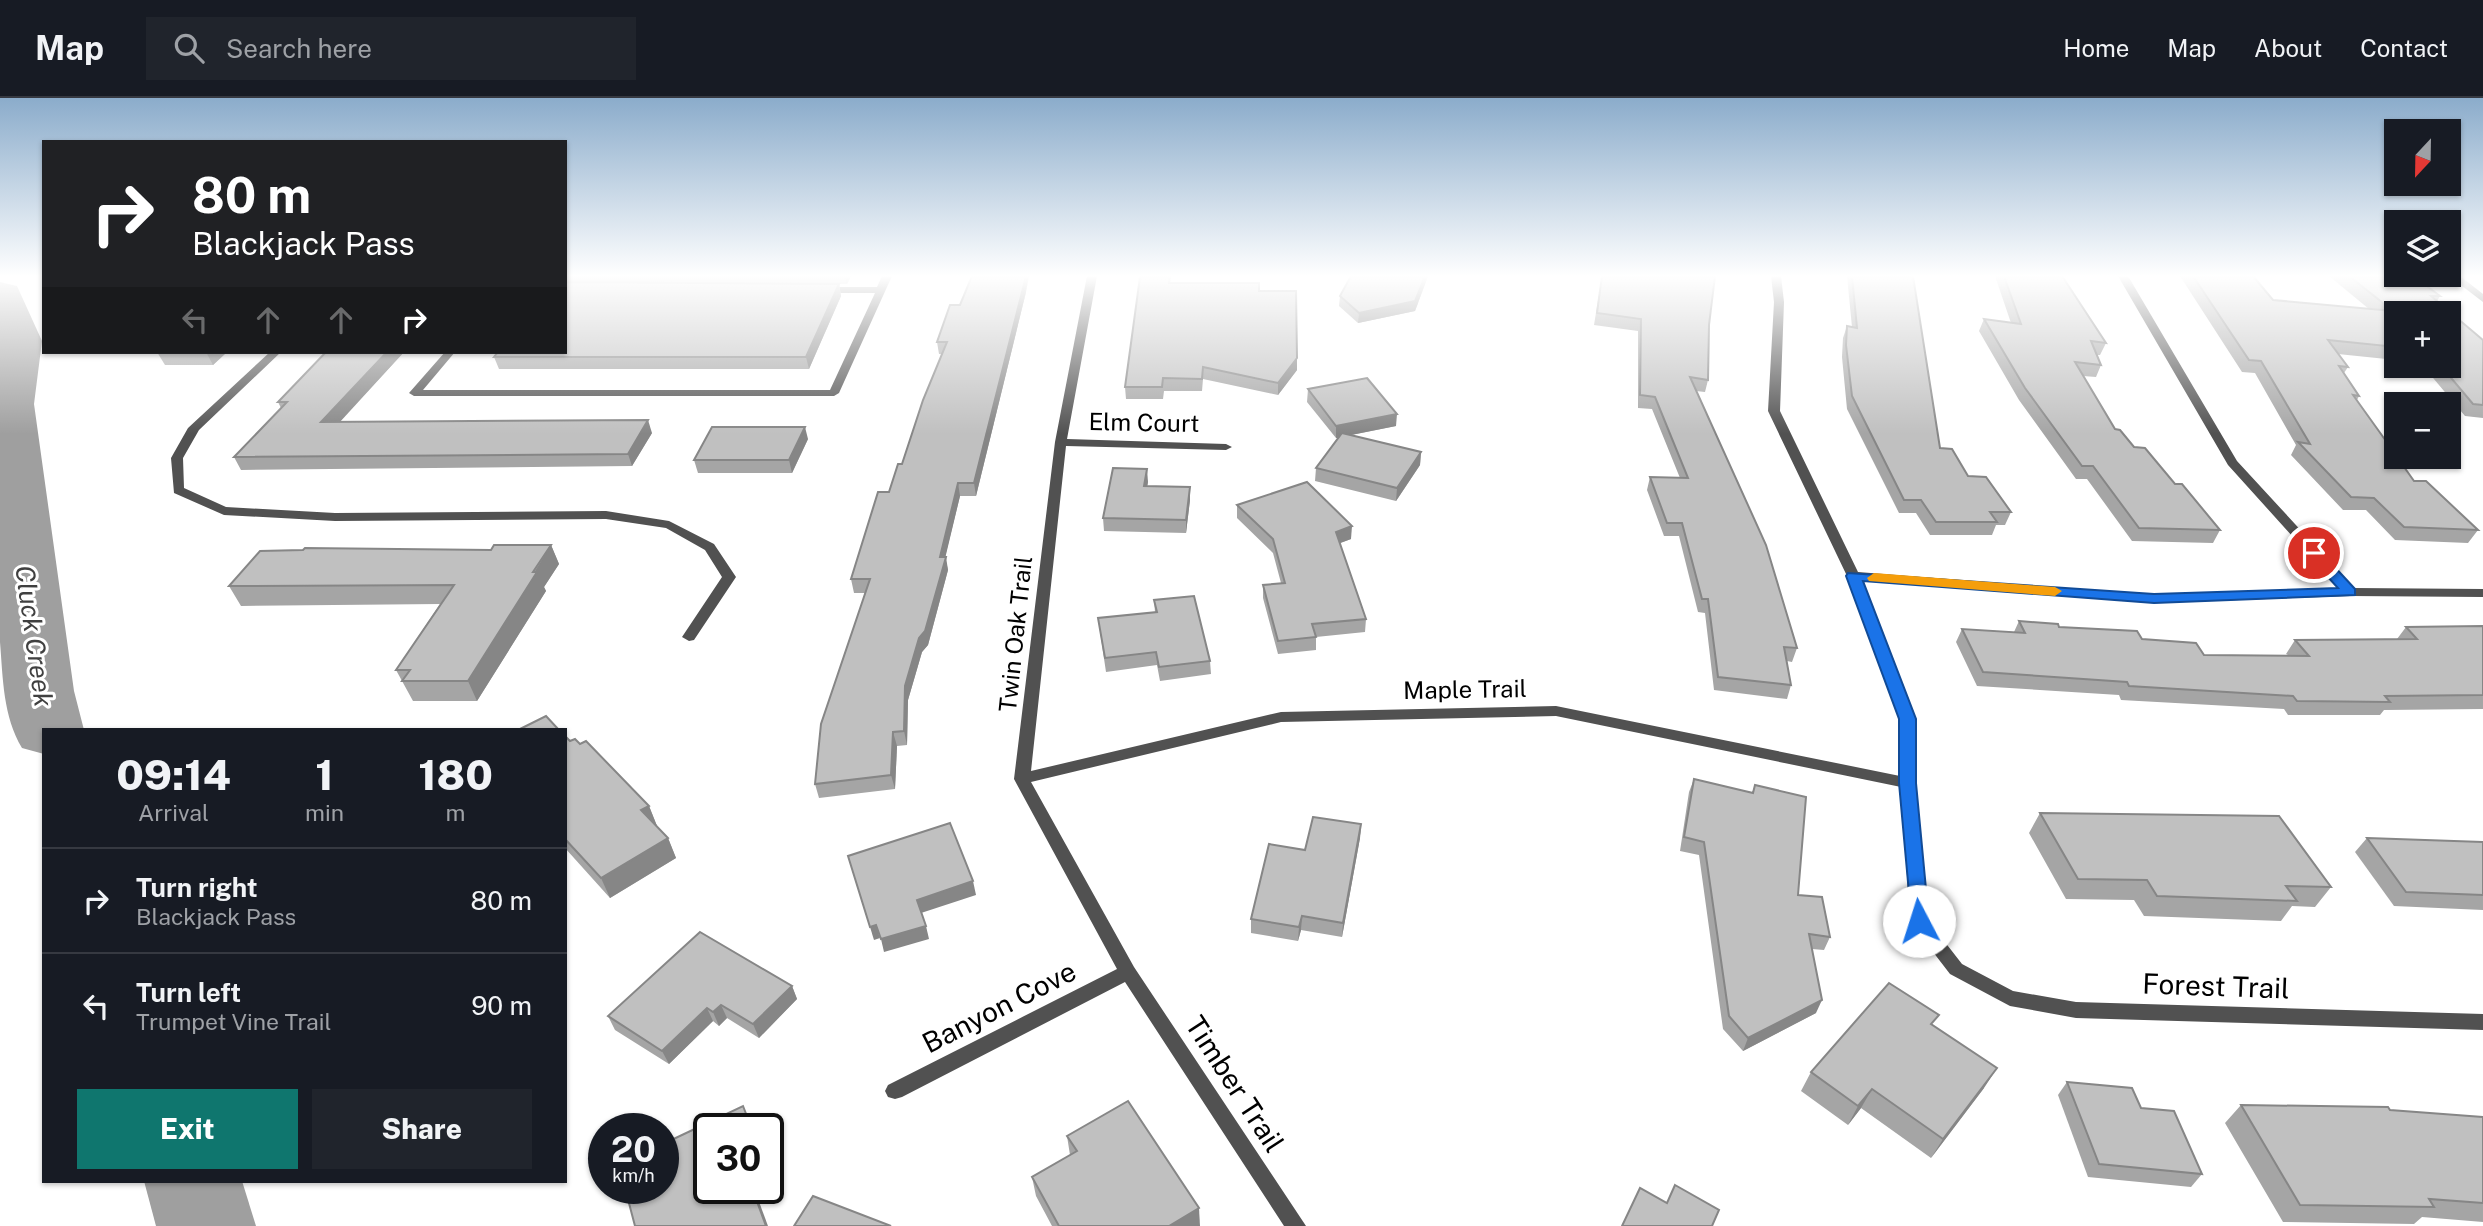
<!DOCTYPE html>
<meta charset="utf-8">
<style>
body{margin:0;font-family:"Public Sans",sans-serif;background:#20242c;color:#f1f3f6;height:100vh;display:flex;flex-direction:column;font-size:26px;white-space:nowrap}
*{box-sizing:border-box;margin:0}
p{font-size:23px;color:#9ea1a6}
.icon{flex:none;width:38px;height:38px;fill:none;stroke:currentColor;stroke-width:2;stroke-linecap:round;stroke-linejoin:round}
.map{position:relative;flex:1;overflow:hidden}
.details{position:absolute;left:42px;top:630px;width:525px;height:455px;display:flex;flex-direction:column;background:#171b24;border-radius:0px;box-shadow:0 2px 5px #0004}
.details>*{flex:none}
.guide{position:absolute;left:42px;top:42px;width:525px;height:214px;border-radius:0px;box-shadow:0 2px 5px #0004;background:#202124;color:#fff;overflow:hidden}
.needle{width:46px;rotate:202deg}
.controls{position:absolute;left:2384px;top:21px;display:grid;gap:14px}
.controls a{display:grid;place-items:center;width:77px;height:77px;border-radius:0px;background:#171b24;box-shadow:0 2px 5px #0004;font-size:35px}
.speed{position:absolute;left:588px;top:1015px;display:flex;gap:14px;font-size:35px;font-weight:700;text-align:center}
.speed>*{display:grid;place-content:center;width:91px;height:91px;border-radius:50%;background:#171b24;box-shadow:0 2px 5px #0004;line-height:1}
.speed small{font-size:18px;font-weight:400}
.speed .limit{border:4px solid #111;border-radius:10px;background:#fff;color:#111}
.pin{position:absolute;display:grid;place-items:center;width:60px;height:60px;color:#fff;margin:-30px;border:4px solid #fff;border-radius:50%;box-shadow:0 2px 7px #0007}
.me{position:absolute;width:77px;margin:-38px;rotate:355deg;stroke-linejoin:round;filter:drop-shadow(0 0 5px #0008)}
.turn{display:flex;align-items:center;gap:24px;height:147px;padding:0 35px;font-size:32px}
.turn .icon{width:91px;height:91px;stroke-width:2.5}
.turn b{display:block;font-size:49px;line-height:60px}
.lanes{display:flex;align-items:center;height:66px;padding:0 35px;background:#0003;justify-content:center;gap:35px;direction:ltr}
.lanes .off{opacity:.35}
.eta{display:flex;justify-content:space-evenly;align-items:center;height:119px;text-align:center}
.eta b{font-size:42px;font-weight:800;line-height:49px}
.cta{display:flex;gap:14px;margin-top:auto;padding:14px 35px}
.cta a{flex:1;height:80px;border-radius:0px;background:#0f766e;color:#fff;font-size:28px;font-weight:800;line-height:80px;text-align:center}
.cta a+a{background:#20242c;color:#f1f3f6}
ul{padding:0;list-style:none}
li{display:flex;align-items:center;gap:21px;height:105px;padding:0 35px;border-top:2px solid #363941}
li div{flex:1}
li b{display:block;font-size:26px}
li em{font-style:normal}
header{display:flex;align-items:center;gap:42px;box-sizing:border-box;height:98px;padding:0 35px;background:#171b24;border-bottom:2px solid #363941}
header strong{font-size:33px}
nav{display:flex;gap:38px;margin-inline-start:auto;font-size:24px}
.search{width:490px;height:63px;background:#20242c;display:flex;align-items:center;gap:18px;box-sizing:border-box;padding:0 24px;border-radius:0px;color:#9ea1a6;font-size:26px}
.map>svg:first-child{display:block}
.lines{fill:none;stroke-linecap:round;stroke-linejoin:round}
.river{fill:#9f9f9f;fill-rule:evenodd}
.service{fill:#515151;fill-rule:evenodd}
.minor{fill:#515151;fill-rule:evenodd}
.tertiary{fill:#515151;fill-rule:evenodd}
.wall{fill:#a5a5a5}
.shaded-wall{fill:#868686}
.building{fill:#c0c0c0;stroke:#868686;stroke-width:2}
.route{fill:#1a73e8;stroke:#114b97;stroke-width:2}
.slow{fill:#f59e0b}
.labels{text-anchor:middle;stroke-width:6;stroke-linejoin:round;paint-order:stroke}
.street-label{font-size:24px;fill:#000;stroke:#fff}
.water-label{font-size:26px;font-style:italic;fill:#404040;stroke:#fff}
.near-street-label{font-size:28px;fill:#000;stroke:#fff}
</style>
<header>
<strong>Map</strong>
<div class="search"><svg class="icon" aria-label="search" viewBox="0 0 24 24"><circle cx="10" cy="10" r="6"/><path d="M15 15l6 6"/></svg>Search here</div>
<nav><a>Home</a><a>Map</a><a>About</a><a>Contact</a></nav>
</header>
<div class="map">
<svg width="2483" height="1128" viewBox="0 0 2483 1128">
<rect width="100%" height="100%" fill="#fff"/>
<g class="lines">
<g class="river">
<path d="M0,184L17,188L42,243L34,306L74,593L84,632H44V656L22,650C3,618 3,581 0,544Z"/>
<polygon points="144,1083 242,1083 256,1128 156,1128"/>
</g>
<g class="service">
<polygon points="882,178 892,178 839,295 834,298 414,298 409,295 445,254 455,254 423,292 830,292 875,195 822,195 817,192 822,189 877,189"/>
<polygon points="270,254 281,254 199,332 183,360 184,390 226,409 335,415 606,413 669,423 714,446 736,479 694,542 689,543 682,539 722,479 705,452 666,430 606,421 335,423 224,417 174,395 171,360 188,330"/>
</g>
<polygon class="minor" points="1087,178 1097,178 1067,341 1226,346 1232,349 1226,352 1066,348 1031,673 1281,614 1556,608 1900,678 1900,621 1847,478 1768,313 1774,204 1771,178 1781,178 1784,204 1780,313 1858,474 2154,497 2339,490 2228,367 2118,178 2128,178 2237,363 2354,490 2483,491 2483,499 2350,498 2154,505 1861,483 1914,621 1916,685 1927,821 1962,866 2013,893 2076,904 2483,916 2483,932 2076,920 2010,908 1950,876 1913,828 1910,823 1901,689 1556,618 1281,624 1031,684 1134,869 1306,1128 1284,1128 1125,884 902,999 895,1001 888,999 885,993 888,987 1117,871 1014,681 1055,344"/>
<polygon class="tertiary" points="2449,178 2460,178 2483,196 2483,204"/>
</g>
<g class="wall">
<polygon points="565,178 851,178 847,186 839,186 841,198 809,271 499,271 494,259 565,254"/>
<polygon points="1351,178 1428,178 1415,213 1358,225 1339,208 1340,198"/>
<polygon points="1602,178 1709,227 1708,282 1705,294 1696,293 1797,550 1792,564 1787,563 1791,587 1787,601 1714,592 1705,515 1698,514 1679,438 1664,438 1647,392 1650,379 1680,380 1652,311 1638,310 1638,233 1594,227"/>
<polygon points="1847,178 1913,178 1940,350 1968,378 2011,414 2005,427 1996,427 1992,437 1930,437 1916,415 1899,415 1847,311 1842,259 1843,240 1847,228 1852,229"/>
<polygon points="1995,178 2062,178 2106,245 2100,257 2097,257 2101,267 2096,279 2083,278 2115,331 2175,386 2220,432 2213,445 2132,443 2087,381 2076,381 2019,302 1979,233 1984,221 2011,225"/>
<polygon points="2180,178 2253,178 2273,202 2369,211 2329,178 2413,178 2440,198 2437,203 2483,242 2483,320 2465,318 2423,268 2448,268 2396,215 2396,262 2338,256 2348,269 2344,275 2359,298 2357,302 2414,383 2478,432 2468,445 2395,442 2366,412 2343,412 2291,357 2296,347 2255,275 2242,274"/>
<polygon points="1170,185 1259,193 1297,272 1278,297 1203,281 1202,293 1164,293 1163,301 1126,301 1125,289"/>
<polygon points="1026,194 976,398 960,398 945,459 948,472 928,547 922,554 908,602 907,647 897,648 895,691 819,700 815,686 866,495 854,495 851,481 902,366 942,256 939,256 937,244 960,207"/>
<polygon points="157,254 227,254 213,267 165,267"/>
<polygon points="326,254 404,254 339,324 652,335 632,368 241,372 234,359 281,310 278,304"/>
<polygon points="1308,291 1396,328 1351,337 1421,354 1420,367 1396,403 1315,383 1316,370 1339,340 1336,340 1307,304"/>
<polygon points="808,341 792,375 698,375 694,362"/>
<polygon points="1148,384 1147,388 1190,402 1186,435 1104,433 1103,420"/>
<polygon points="1237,407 1351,441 1340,445 1366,521 1365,534 1316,539 1316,552 1278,556 1263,500 1263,487 1281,485 1273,455 1237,420"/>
<polygon points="551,447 559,466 544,489 546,493 477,603 413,603 396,572 440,506 241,508 229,488 303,452 491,452"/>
<polygon points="1154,502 1210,563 1211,576 1160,583 1157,567 1106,574 1098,520 1155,514"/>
<polygon points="2019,523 2142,541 2204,557 2288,557 2286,556 2295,542 2397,541 2406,529 2483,528 2483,611 2384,612 2380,617 2288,617 2284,611 2121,602 2119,597 1977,588 1956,544 1962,531 2014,534"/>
<polygon points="565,638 570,643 580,646 649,708 657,728 656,728 668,740 676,760 610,800 565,750"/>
<polygon points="1694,681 1752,695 1755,687 1798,797 1830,839 1824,852 1812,851 1816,915 1743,953 1723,931 1699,757 1680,753 1689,694"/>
<polygon points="2040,715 2331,789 2315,809 2292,808 2281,823 2144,818 2134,802 2066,801 2029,735"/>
<polygon points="1361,726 1360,740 1342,839 1301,832 1298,843 1251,835 1251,821 1305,752"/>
<polygon points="2367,740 2483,744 2483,812 2394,808 2355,754"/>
<polygon points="792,888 797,901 759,940 727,920 719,928 713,923 669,966 615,932 608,918"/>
<polygon points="1933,928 1984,990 1931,1060 1861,1010 1848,1027 1801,993 1811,974"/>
<polygon points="2067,984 2141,1010 2202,1076 2191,1089 2088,1079 2058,997"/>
<polygon points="2241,1007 2390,1012 2483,1019 2483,1124 2422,1119 2414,1126 2283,1124 2225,1025"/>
<polygon points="1067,1038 1200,1128 1052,1128 1036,1098 1032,1079 1070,1057"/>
</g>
<g class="shaded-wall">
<polygon points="845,178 851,178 847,186"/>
<polygon points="1026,178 1029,178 1026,194 976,398 974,385"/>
<polygon points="1425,178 1428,178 1415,213 1358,225 1359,215"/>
<polygon points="839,186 841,198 809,271 806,259"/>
<polygon points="206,254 227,254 213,267"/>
<polygon points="387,254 404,254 328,337 321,324"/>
<polygon points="1297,260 1297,272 1278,297 1278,285"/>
<polygon points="1397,316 1396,328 1336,340 1336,328"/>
<polygon points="648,322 652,335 632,368 628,356"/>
<polygon points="805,329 808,341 792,375 789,362"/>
<polygon points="1421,354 1420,367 1396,403 1397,390"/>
<polygon points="1147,371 1148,384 1145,401 1144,388"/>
<polygon points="958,385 960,398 944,465 946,459 948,472 928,547 922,554 908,602 907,647 904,633 905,588"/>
<polygon points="1190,389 1190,402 1186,435 1186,422"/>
<polygon points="1352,428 1351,441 1335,447 1336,434"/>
<polygon points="551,447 559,466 544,489 546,493 477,603 468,583"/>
<polygon points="893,634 897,648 895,691 891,677"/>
<polygon points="649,708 657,728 649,732 641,712"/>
<polygon points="1361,726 1360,740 1342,839 1343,825"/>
<polygon points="668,740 676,760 610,800 601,780"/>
<polygon points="973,783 976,797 921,815 917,802"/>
<polygon points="1302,818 1301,832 1298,843 1299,829"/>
<polygon points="876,827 880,840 874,842 870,829"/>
<polygon points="926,828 929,841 884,854 881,841"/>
<polygon points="792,888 797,901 759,940 753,926"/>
<polygon points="1822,902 1816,915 1743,953 1748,940"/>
<polygon points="721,907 727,920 719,928 713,914"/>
<polygon points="707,910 713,923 669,966 662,953"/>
<polygon points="1997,970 1984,990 1931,1060 1943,1041"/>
<polygon points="1872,991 1861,1010 1848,1027 1858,1008"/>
<polygon points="752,1090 754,1090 768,1128 766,1128"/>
<polygon points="1199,1110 1200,1128 1169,1128"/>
</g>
<g class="building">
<polygon points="972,178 1026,178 974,385 958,385 940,459 946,459 925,533 919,540 905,588 904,633 893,634 891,677 815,686 821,626 870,481 851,481 878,394 889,394 898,366 902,366 923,302 947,244 937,244 950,207 960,207"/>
<polygon points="1170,178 1169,185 1259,185 1259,193 1296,193 1297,260 1278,285 1203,269 1202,281 1163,280 1162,289 1125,289 1140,179"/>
<polygon points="1351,178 1425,178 1415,203 1359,215 1340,198"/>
<polygon points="1602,178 1715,178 1709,227 1708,282 1690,279 1766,447 1797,550 1784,549 1791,587 1718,579 1708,501 1702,501 1682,425 1667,425 1650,379 1688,380 1655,299 1640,297 1641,221 1597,215"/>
<polygon points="1852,178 1913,178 1940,350 1952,351 1968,378 1986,379 2011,414 1990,414 1997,424 1936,424 1921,402 1904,402 1852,298 1846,247 1847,228 1857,230"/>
<polygon points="2004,178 2062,178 2106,245 2091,243 2101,267 2075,264 2115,331 2120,332 2134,349 2145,350 2175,386 2182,386 2220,432 2139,430 2093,368 2082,368 2025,290 1984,221 2021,226"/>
<polygon points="2193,178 2253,178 2273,202 2393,213 2349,178 2413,178 2440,198 2431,198 2483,242 2483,307 2473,306 2441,268 2448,268 2448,215 2396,215 2396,249 2328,242 2348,269 2339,268 2359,298 2353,297 2396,357 2396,359 2397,359 2414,383 2426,383 2478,432 2404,429 2374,400 2351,399 2298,344 2310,346 2261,263 2249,262"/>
<polygon points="565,184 839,186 806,259 494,259 498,254 565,254"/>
<polygon points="160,254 207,254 158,255"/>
<polygon points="326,254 387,254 321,324 648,322 628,356 234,359 287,304 278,304"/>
<polygon points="1367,280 1397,316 1336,328 1308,291"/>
<polygon points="712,329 805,329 789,362 694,362"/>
<polygon points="1342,335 1421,354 1397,390 1316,370"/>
<polygon points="1113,370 1147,371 1144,388 1190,389 1186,422 1103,420"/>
<polygon points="1307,384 1352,428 1336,434 1366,521 1312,526 1316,539 1278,543 1263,487 1285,485 1273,441 1237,407"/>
<polygon points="494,447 551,447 533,474 537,474 468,583 402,583 410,572 396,572 454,487 229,488 260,453 303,452 305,450 491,452"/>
<polygon points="1194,498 1210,563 1159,569 1156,554 1105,560 1098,520 1157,514 1154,502"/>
<polygon points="2019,523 2058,526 2059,529 2137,533 2142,541 2196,545 2204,557 2309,558 2295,542 2417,541 2406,529 2483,528 2483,597 2385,598 2390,604 2297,603 2293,598 2129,588 2127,584 1983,574 1962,531 2025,535"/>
<polygon points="546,618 559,632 518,632"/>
<polygon points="565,638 570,643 575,641 580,646 586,643 649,708 641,712 668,740 601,780 565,741"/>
<polygon points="1694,681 1753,695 1755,687 1806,699 1798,797 1822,799 1830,839 1809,836 1822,902 1748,940 1729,918 1704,744 1684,739"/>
<polygon points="2040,715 2279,718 2331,789 2286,788 2297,803 2157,798 2147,782 2078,781"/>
<polygon points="1313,719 1361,726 1343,825 1302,818 1299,829 1251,821 1269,746 1305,752"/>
<polygon points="950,725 973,783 917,802 926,828 881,841 876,827 870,829 848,758"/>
<polygon points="2367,740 2483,744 2483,797 2406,794"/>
<polygon points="700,834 792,888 753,926 721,907 713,914 707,910 662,953 608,918"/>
<polygon points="1889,885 1939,917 1931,926 1997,970 1943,1041 1872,991 1858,1008 1811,974"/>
<polygon points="2067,984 2132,990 2141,1010 2174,1013 2202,1076 2099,1066"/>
<polygon points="1128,1003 1199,1110 1169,1128 1059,1128 1032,1079 1077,1053 1067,1038"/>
<polygon points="2241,1007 2388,1009 2390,1012 2483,1019 2483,1105 2429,1101 2434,1109 2300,1107"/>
<polygon points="743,1008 752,1031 709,1031 709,1090 752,1090 766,1128 635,1128 625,1090 663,1090 663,1061 667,1059 663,1050 663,1046"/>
<polygon points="1675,1087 1719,1112 1712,1128 1622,1128 1640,1090 1667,1105"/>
<polygon points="813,1098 891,1128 794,1128"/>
</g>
<linearGradient id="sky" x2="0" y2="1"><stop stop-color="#8baccb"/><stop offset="0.53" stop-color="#fff"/><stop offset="1" stop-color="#fff" stop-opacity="0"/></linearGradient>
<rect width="2483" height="336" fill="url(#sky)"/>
<polygon class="route" points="2314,451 2319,452 2355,491 2355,497 2154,505 1863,483 1916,621 1916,685 1929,823 1926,828 1912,828 1899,685 1899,621 1846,478 1848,475 2154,496 2338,490 2306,455"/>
<polygon class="slow" points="1874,475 2055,489 2062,493 2055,498 1869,483 1867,480"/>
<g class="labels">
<g class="street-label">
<text transform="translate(1144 325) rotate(1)" y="8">Elm Court</text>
<text transform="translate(1016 536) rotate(-84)" y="8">Twin Oak Trail</text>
<text transform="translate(1465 592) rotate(-1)" y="8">Maple Trail</text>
</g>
<g class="water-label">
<text transform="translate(34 538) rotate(82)" y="9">Cluck Creek</text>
</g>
<g class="near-street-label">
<text transform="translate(2216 888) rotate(2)" y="10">Forest Trail</text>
<text transform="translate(999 909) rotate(-27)" y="10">Banyon Cove</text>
<text transform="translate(1235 986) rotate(57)" y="10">Timber Trail</text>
</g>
</g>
</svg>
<div class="controls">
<a><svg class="needle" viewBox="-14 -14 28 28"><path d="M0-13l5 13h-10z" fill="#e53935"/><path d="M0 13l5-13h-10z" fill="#9ea1a6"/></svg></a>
<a><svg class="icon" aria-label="layers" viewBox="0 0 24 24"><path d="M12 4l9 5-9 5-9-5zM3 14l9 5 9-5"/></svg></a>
<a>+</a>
<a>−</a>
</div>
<div class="speed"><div>20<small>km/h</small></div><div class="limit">30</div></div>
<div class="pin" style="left:2314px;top:455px;background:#d93025"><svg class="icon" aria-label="arrive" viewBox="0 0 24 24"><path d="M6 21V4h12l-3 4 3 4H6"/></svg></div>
<svg class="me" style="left:1919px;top:823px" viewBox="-20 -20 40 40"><circle r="19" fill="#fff"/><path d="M0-13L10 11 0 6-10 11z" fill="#1a73e8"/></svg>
<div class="guide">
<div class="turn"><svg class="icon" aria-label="right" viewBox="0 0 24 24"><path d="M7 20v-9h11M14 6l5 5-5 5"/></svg><div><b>80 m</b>Blackjack Pass</div></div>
<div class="lanes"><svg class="icon off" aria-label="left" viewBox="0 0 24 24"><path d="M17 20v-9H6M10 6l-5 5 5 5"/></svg><svg class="icon off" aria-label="ahead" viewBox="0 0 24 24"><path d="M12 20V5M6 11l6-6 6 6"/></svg><svg class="icon off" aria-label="ahead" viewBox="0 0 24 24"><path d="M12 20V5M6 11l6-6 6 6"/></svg><svg class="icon" aria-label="right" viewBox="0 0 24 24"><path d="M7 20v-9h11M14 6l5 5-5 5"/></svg></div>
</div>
<section class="details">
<div class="eta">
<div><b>09:14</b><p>Arrival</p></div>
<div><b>1</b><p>min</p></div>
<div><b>180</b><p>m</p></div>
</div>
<ul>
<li><svg class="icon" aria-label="right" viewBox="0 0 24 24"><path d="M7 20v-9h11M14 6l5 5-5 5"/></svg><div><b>Turn right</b><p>Blackjack Pass</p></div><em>80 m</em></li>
<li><svg class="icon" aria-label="left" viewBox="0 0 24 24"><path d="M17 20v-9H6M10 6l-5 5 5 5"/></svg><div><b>Turn left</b><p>Trumpet Vine Trail</p></div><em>90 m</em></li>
</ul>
<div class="cta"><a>Exit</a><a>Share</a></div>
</section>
</div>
